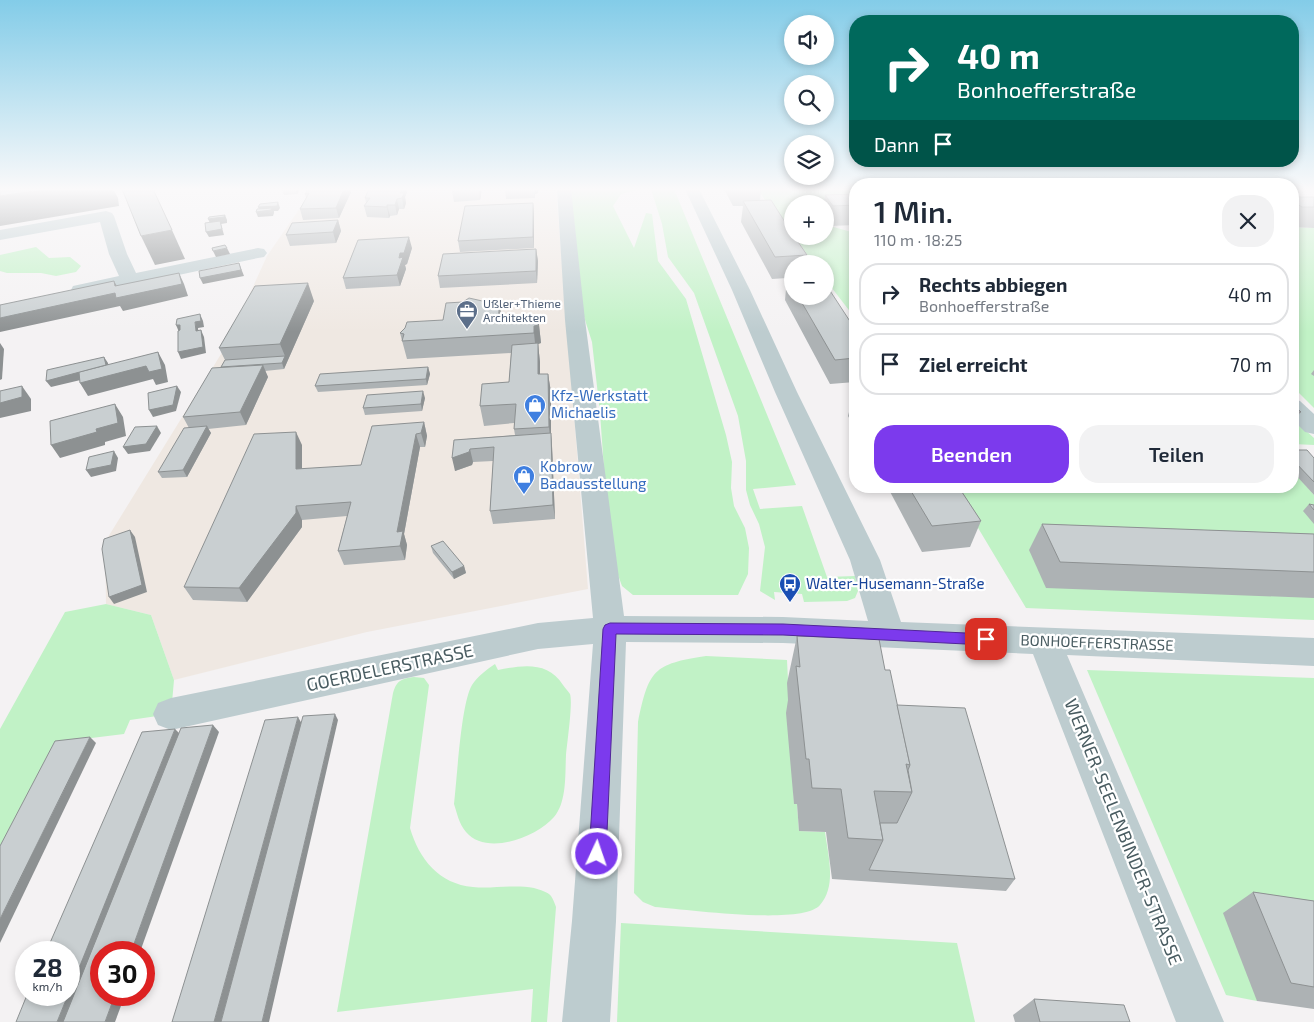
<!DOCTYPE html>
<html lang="de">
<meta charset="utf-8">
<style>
body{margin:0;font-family:"Exo 2",sans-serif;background:#f2f2f3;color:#1f2937;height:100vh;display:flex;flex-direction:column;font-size:19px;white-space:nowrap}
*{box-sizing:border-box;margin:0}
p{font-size:16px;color:#747a83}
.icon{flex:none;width:28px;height:28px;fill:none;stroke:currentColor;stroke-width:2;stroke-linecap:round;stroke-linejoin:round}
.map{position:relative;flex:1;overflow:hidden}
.side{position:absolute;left:849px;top:178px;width:450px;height:315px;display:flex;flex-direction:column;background:#fff;border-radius:20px;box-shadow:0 2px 8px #0003}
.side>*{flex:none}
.banner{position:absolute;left:849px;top:15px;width:450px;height:152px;border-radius:20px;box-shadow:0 2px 8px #0003;background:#00695c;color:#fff;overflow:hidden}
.fabs{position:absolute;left:784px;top:15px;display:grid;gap:10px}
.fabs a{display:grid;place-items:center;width:50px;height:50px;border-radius:50%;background:#fff;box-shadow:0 2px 8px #0003;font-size:25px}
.speed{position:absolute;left:15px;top:941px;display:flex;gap:10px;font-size:25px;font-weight:700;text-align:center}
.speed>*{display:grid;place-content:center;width:65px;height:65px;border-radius:50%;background:#fff;box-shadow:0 2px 8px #0003;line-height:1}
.speed small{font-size:12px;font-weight:400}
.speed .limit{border:8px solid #d22;background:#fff;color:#111}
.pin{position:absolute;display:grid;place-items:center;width:42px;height:42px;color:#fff;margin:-21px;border-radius:10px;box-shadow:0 2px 8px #0006}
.me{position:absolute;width:55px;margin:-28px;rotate:3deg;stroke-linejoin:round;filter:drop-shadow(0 0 4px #0008)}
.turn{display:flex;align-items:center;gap:18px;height:105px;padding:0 25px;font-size:22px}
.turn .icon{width:65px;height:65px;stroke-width:2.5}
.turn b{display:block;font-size:35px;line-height:42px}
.then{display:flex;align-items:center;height:48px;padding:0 25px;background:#0003;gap:10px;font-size:19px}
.round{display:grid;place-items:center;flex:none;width:52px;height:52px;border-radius:20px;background:#f2f2f3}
.head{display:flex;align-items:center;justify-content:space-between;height:85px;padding:0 25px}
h1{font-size:30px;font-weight:600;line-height:38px}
.action{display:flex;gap:10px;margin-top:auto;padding:10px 25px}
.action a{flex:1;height:58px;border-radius:20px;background:#7c3aed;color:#fff;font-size:20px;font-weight:600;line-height:58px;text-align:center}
.action a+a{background:#f2f2f3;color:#1f2937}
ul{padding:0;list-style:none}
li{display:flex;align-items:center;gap:15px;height:62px;margin:0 10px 8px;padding:0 15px;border:2px solid #e0e1e3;border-radius:20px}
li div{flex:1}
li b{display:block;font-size:19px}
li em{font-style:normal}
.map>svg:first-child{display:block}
.commercial{fill:#efe8e2}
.green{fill:#c1f2c6}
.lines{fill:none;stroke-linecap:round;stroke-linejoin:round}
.minor{fill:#bdcccf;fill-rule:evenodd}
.wall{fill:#adb2b4}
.shaded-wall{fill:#8d9192}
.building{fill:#c9cfd1;stroke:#8d9192}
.route{fill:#7c3aed;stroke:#51269a}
.labels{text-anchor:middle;stroke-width:4.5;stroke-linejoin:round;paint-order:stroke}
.far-service-label{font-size:12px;fill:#4e5e75;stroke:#fff;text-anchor:start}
.shop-label{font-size:15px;fill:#366cbe;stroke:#fff;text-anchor:start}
.transit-label{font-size:15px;fill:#164399;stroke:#fff;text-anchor:start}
.street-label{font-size:15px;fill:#495c61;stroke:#fff}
.near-street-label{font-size:18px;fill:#495c61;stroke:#fff}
</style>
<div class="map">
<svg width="1314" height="1022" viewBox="0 0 1314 1022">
<rect width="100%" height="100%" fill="#f4f2f3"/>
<polygon class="commercial" points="313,189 556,189 588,589 367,632 174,680 151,615 106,604 105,542 226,346 267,256"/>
<g class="green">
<polygon points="570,189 641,189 621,194 613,206 634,248 646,213 652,214 658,261 686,299 726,435 732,462 731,488 734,506 745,528 749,548 748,574 738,595 633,595 622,586 610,553 600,413 592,342 580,304"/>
<polygon points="651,189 674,189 796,485 753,489 760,509 802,506 827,577 855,576 858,591 855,598 847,601 804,602 802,594 774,592 775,600 760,591 765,547 759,524 750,505 746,490 746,461 738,416 694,293 668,257 662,224"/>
<polygon points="758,189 855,189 855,211 825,204 792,204 792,235 768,200 765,200"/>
<polygon points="825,219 830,226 855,233 855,318 825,279 825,264 814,264 794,236 825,236"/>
<polygon points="1293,227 1314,228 1314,408 1293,387"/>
<polygon points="36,247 49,258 70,257 81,266 76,272 56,276 41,273 7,273 0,271 0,255"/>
<polygon points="1292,418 1314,438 1314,445 1293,444"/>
<polygon points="1293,471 1314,495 1314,620 1026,608 953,486 1292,486"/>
<polygon points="106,604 151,615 174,680 171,714 130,720 124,734 59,742 0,852 0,729 65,612"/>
<path d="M706,656L787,660L794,803L797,804L799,831L825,832C828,855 837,886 820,905C802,926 685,909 655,907L643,902L634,893L638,722C649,670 653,664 706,656Z"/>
<path d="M495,664L498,670C523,665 548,661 563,685C565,688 568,691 570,694C573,703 567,743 566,755C565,774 567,802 554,817C536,838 486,856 466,832C459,824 457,813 454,804C457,779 461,703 472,685C478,676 486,670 495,664Z"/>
<polygon points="1087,670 1314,678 1314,926 1257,1001 1226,995"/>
<path d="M414,677L424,678L429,685L410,828C419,859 439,884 473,887C493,889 514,884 534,888C540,890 548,892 551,896C553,899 555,904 556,907L547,1022H531L533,989L337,1012L393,693C397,680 401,679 414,677Z"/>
<polygon points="621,923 957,943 975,1022 617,1022"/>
</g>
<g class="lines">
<g class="minor">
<polygon points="557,189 571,189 585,320 624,616 783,617 868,621 850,560 775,392 732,290 685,189 699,189 750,290 797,392 880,560 901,622 1314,638 1314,666 1067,655 1224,1022 1176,1022 1033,654 783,643 626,642 616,921 610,1022 562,1022 572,921 593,644 538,649 171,730 158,725 153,714 158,703 171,698 538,623 593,618 565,320"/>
<polygon points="106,211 112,213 114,216 127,254 136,273 258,248 264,249 267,253 264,257 258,258 80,296 73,294 71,290 73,286 119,276 109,254 100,222 0,240 0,230"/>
<polygon points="1292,399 1300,401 1314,414 1314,434 1305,432 1292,419"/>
</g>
</g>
<g class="wall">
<polygon points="283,189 300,189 297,194 284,195 282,190"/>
<polygon points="369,189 408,189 405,197 406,203 404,209 399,209 397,215 390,216 389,218 367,217 364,206 366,203 365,198"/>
<polygon points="452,189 482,189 480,200 454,202 452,191"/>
<polygon points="505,189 538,189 538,193 535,194 535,198 506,199"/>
<polygon points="724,189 761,189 760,201 807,255 805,264 792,264 792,296 825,296 855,329 855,382 830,384 785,300 787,278 772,279 741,222 743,206 733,206"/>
<polygon points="351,192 339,218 303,220 300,209 306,198 305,194"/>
<polygon points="855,194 855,225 830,226 825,219 825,204 824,204 825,195"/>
<polygon points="1292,197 1314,197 1314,228 1292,227"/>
<polygon points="533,203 534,214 534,248 460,252 458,241"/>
<polygon points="338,220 341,231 336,243 290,246 286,235"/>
<polygon points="412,248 407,264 405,265 406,269 400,286 346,289 343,278"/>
<polygon points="536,249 538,261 537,283 440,288 438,276"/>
<polygon points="314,301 284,369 265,371 268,377 246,425 208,429 211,433 187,477 162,478 158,472 189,428 183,417 221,367 225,360 219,348"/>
<polygon points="463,302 501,317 534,315 535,322 539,325 541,343 538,344 540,362 540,374 548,374 551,392 551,435 552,446 555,519 493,524 490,511 493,461 473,462 472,465 455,471 454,440 515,435 514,429 514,423 484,426 480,406 509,382 511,353 407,359 400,333 443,320"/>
<polygon points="428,367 430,374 427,385 318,392 315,386"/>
<polygon points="1314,370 1314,376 1311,374"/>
<polygon points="854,392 855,392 855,428 848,416"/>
<polygon points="425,398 422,411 365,415 363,408"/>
<polygon points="1292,404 1301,412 1292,424"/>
<polygon points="424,422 427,436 425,447 420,447 404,534 407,545 405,560 344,565 338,551 347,516 302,520 302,527 247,602 193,600 184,587 302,445 302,469 361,465"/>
<polygon points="1292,450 1314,458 1314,495 1292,471"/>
<polygon points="887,486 958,486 981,521 970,547 922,552"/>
<polygon points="1309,504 1314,505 1314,524 1303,511"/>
<polygon points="1042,524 1314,534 1314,598 1046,588 1029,550"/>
<polygon points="431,546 464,566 466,573 454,579 433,553"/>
<polygon points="797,636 885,670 897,705 1015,879 1006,891 832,879 826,832 799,831 797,804 794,804 786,713 788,700 787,683"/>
<polygon points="1253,892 1314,901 1314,1009 1257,1001 1223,913"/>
<polygon points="1034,999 1130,1022 1015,1022 1013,1015"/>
</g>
<g class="shaded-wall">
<polygon points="47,189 113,189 118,198 119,206 0,226 0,196"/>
<polygon points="295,189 300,189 297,194"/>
<polygon points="344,189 350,189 351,192 339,218 336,208"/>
<polygon points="398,189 408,189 405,197 406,203 404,209 402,198"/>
<polygon points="479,189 482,189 480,200 479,190"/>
<polygon points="534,189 538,189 538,193 535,194 535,198"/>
<polygon points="397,199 399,209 397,215 395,205"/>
<polygon points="278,202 280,208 278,211 274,211 274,213 273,216 258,217 256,212 260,211 258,207"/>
<polygon points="533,203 534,214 534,248 533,237"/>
<polygon points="387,205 390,216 389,218 387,207"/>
<polygon points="225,215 227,220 227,223 221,224 224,235 209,237 206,232 211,225 208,219"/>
<polygon points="338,220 341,231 336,243 333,232"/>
<polygon points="172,230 185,259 155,265 141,236"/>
<polygon points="409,237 412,248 407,264 405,265 406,269 400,286 397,275 399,258 400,253"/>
<polygon points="227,248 230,254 216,257 213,251"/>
<polygon points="536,249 538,261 537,283 536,271"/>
<polygon points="239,263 244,276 203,284 200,278"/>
<polygon points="179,273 184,284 188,296 123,311 120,306 0,332 0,318 115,286 114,281 121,293"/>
<polygon points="308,283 314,301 284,369 282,363 285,356 280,344"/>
<polygon points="500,305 502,323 498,317"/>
<polygon points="200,314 203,321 204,327 198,328 199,338 196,331 195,322"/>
<polygon points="534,315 536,326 539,325 541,343 538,344 540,362 540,393 534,333"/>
<polygon points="176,325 180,325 183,331 179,332"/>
<polygon points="201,330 204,337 206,353 181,359 178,352"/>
<polygon points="0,343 4,349 2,379 0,380"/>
<polygon points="158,352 165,365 168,382 156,385 153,379 88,396 80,383"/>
<polygon points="104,357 108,363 110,373 51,387 46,381"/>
<polygon points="263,365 268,377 246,425 240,412"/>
<polygon points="428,367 430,374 427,385 426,379"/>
<polygon points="548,374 551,392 551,435 552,446 555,519 553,505 551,446 549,427"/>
<polygon points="22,386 31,399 31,411 0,418 0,403"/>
<polygon points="177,386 181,392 176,411 153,417 149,410"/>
<polygon points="423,391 425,398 422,411 421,404"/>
<polygon points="115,404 123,417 126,436 105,442 105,445 60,458 51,445 96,429"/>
<polygon points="424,422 427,436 425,447 421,433"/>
<polygon points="157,426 161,433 150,451 128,454 123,447"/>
<polygon points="207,426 211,433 187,477 183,470"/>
<polygon points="296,432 302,445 302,483 296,469"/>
<polygon points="416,434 420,447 404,534 407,545 405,560 400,546 397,532"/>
<polygon points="470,449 473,462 472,465 455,471 452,458"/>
<polygon points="114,451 118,458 116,471 91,477 86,470"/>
<polygon points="296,506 302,520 302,527 247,602 239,588"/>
<polygon points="130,530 135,537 147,592 114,604 109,597"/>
<polygon points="464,566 466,573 454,579 452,572"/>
<polygon points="335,714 338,720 269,1022 262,1022"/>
<polygon points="298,717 302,724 221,1022 214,1022"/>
<polygon points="213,725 219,732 140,952 131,952"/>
<polygon points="175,729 181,735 68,1022 57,1022"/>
<polygon points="90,737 96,743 0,943 0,919"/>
<polygon points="115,995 125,995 115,1022 105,1022"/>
</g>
<g class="building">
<polygon points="0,189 47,189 0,196"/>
<polygon points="122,189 153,189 172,230 141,236"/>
<polygon points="308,189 344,189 336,208 300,209 309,193 305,194"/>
<polygon points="369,189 402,189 400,193 404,193 402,198 397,199 395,205 387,205 387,207 364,206 370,198 365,198"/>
<polygon points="452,189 479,189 479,190 452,191"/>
<polygon points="855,194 855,205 833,206 825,195"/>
<polygon points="1292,197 1314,197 1314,207 1302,207 1292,201"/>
<polygon points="771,200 792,233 792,236 794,236 807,255 775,257 743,201"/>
<polygon points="278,202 277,206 258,207 260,204"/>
<polygon points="533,203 533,237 458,241 465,206"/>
<polygon points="272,208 271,210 256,212 257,209"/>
<polygon points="225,215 224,217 208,219 209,217"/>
<polygon points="338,220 333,232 286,235 292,223"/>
<polygon points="220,221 222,229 206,232 205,223"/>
<polygon points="409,237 404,253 400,253 399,258 403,257 397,275 343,278 358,240"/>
<polygon points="225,245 227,248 213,251 212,248"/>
<polygon points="536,249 536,271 438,276 443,254"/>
<polygon points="239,263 241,270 200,278 199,271"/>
<polygon points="179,273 182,284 116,298 115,293 0,318 0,305 114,281 115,286"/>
<polygon points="792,277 792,286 787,278"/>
<polygon points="308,283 280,344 219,348 255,286"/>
<polygon points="825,283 855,329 855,358 835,360 798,296 825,296"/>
<polygon points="469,298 500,305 498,317 534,315 534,321 539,325 534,326 534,333 402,341 404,334 400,333 405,328 407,322 443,320 446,303 463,302"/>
<polygon points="200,314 201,321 195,322 196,331 201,330 203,347 178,352 178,331 180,330 180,325 176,325 177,319"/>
<polygon points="538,343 538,374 548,374 549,427 514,429 516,404 480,406 482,384 509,382 512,345"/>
<polygon points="158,352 162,369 149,372 146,366 80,383 79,372"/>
<polygon points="285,356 282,363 221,367 225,360"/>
<polygon points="104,357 106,365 46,381 47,370"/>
<polygon points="263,365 240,412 183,417 212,368"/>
<polygon points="428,367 426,379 315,386 320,374"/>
<polygon points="22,386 22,397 0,403 0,391"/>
<polygon points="177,386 173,405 149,410 148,393"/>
<polygon points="423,391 421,404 363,408 367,395"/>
<polygon points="115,404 118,423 96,429 97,432 51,445 50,421"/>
<polygon points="1292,404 1301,412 1292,412"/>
<polygon points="424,422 421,433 416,434 397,532 403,531 400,546 338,551 351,502 296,506 296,513 239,588 184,587 254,434 296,432 296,469 361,465 372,426"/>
<polygon points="157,426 146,444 123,447 135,427"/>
<polygon points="207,426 183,470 158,472 184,428"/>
<polygon points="551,433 553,505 490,511 494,447 470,449 469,452 452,458 454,440"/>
<polygon points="1292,450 1307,450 1314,458 1314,482 1292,459"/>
<polygon points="114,451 111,465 86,470 89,457"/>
<polygon points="908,486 958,486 981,521 932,526"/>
<polygon points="1309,504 1314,505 1314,510"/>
<polygon points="1042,524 1314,534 1314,572 1060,562"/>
<polygon points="130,530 142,585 109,597 102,549 104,539"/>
<polygon points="443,541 464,566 452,572 431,546"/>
<polygon points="797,636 879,639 885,670 890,670 910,765 906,764 912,792 874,791 883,840 848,838 841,789 812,788 809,759 806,759 796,666 800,667"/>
<polygon points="897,705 965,708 1015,879 869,870 883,840 880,823 897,823 912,792 908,770 910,765"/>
<polygon points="335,714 262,1022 221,1022 303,716"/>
<polygon points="298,717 214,1022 172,1022 265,720"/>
<polygon points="213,725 131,952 101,952 101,995 115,995 105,1022 63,1022 181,728"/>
<polygon points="175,729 69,993 69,952 46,952 142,732"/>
<polygon points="90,737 0,919 0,846 55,741"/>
<polygon points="1253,892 1314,901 1314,987 1291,983"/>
<polygon points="27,995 68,995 57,1022 16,1022"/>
<polygon points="1034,999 1124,1005 1130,1022 1040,1022"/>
</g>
<linearGradient id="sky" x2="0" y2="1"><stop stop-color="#83cce8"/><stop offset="0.57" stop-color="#faf9fa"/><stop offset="1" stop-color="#faf9fa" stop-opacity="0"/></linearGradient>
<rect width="1314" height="332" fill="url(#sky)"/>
<polygon class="route" points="610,623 783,624 986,634 991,635 993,639 991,643 986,645 783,635 616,634 606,854 603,860 597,863 591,860 589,854 603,629 605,625"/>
<defs>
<g id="office-pin" transform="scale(1.125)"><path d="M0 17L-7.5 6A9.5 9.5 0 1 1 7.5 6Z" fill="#5c6f8a" stroke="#fff"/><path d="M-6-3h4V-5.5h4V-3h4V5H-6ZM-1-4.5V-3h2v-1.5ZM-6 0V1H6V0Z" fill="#fff"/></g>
<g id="shop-pin" transform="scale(1.125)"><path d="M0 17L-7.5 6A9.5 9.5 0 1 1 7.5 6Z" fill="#3f7fe0" stroke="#fff"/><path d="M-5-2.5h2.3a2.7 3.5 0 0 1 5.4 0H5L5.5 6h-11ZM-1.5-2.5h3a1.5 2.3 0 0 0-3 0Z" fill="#fff"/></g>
<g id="bus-pin" transform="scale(1.125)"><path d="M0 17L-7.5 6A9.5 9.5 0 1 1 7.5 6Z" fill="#1a4fb4" stroke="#fff"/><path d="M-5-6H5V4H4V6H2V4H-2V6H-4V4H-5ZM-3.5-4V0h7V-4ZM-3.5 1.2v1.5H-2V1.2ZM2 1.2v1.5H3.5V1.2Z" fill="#fff"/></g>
</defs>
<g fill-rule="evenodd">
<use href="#office-pin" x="467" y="311"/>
<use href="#shop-pin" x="535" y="405"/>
<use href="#shop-pin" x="524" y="476"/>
<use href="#bus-pin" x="790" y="584"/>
</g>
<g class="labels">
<g class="far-service-label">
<text x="483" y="308">Ußler+Thieme<tspan x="483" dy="14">Architekten</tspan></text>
</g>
<g class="shop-label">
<text x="551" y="401">Kfz-Werkstatt<tspan x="551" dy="17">Michaelis</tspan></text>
<text x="540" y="472">Kobrow<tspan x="540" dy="17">Badausstellung</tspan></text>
</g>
<g class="transit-label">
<text x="806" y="589">Walter-Husemann-Straße</text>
</g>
<g class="street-label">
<text transform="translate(1097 643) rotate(2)" y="5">BONHOEFFERSTRASSE</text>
</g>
<g class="near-street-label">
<text transform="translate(390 668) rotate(-12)" y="6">GOERDELERSTRASSE</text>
<text transform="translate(1123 832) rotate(68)" y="6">WERNER-SEELENBINDER-STRASSE</text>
</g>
</g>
</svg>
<div class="fabs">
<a><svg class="icon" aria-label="sound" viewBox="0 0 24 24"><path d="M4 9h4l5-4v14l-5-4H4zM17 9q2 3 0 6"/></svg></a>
<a><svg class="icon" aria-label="search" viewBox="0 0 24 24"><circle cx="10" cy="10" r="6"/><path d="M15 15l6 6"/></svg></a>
<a><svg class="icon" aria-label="layers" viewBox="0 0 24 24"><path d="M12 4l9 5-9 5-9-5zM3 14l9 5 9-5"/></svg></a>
<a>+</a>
<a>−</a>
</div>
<div class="speed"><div>28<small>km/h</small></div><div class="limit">30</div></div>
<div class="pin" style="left:986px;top:639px;background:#d93025"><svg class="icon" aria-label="arrive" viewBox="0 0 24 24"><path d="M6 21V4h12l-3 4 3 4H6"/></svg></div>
<svg class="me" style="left:597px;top:854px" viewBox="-20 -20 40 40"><circle r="17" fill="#7c3aed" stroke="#fff" stroke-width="3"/><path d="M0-11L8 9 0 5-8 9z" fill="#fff"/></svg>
<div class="banner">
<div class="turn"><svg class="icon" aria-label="right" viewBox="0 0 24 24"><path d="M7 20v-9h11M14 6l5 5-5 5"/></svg><div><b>40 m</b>Bonhoefferstraße</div></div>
<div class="then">Dann<svg class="icon" aria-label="arrive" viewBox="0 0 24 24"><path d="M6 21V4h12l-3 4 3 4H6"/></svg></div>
</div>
<section class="side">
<div class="head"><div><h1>1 Min.</h1><p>110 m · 18:25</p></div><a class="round"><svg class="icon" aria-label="close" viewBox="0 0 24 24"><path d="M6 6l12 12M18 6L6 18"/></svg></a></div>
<ul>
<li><svg class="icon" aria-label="right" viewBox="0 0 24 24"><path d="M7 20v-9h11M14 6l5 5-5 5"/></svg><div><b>Rechts abbiegen</b><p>Bonhoefferstraße</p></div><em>40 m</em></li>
<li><svg class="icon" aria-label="arrive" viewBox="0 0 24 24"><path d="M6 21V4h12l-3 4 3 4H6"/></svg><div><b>Ziel erreicht</b></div><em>70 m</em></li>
</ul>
<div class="action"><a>Beenden</a><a>Teilen</a></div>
</section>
</div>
